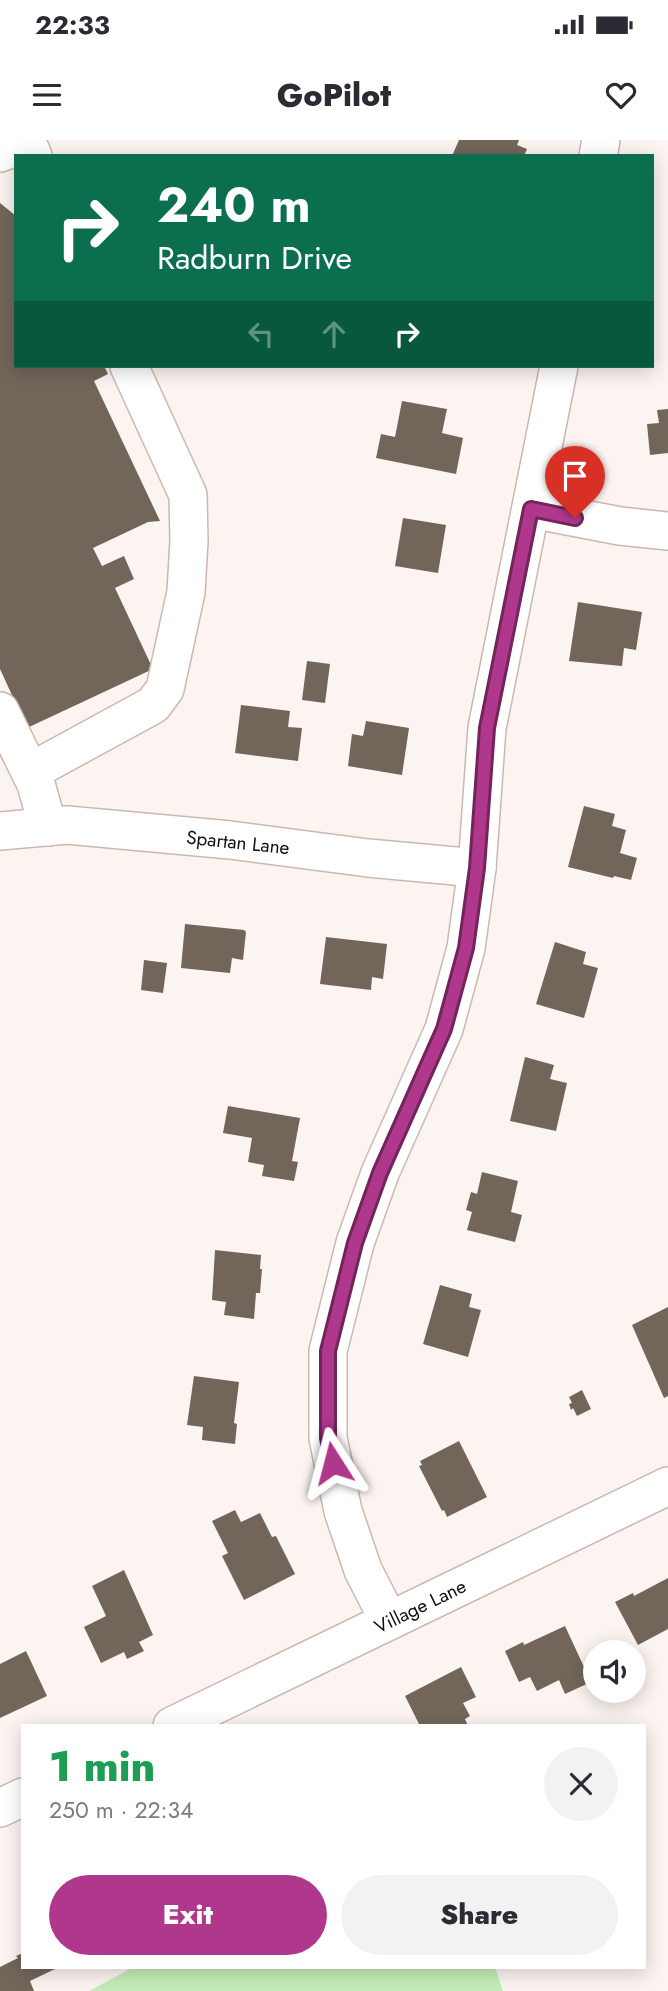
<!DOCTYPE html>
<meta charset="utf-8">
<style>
body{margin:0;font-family:Jost,sans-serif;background:#f2f2f3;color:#2b2b33;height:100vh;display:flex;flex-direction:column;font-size:26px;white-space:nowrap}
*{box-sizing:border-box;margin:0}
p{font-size:23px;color:#7c7c81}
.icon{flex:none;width:38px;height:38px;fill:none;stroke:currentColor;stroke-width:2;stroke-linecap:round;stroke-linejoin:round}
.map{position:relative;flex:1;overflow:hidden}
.details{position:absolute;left:21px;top:1584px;width:625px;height:245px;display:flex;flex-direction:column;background:#fff;border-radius:0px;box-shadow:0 4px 18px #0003}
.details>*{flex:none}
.hud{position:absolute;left:14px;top:14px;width:640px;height:214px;border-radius:0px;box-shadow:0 4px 18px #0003;background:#0b6e4f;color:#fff;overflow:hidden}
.controls{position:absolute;left:583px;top:1500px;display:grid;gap:14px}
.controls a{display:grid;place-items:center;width:63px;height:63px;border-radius:50%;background:#fff;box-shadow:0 4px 18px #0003;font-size:35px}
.pin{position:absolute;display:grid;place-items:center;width:60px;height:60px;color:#fff;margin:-72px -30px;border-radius:50% 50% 50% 0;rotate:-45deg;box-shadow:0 0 7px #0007}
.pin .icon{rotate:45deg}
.me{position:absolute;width:77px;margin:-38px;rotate:351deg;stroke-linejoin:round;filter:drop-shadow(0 0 5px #0008)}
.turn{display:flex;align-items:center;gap:24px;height:147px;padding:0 28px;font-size:32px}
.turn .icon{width:91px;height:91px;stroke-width:2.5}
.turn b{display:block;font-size:49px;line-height:60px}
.lanes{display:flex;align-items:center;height:66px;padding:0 28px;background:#0003;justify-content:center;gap:35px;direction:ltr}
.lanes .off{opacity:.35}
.round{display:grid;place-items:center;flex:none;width:74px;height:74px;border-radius:37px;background:#f2f2f3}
.headline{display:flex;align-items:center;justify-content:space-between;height:119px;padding:0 28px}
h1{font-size:42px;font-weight:800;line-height:52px;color:#1e9e55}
.cta{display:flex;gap:14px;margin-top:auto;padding:14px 28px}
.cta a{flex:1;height:80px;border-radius:42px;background:#af378c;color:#fff;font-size:28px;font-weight:800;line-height:80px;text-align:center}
.cta a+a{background:#f2f2f3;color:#2b2b33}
.status{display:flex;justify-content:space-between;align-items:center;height:49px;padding:0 35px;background:#fff;direction:ltr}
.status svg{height:19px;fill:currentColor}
header{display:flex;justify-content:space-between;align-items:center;height:91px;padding:0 28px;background:#fff;font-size:32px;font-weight:800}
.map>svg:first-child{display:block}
.green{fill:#c4ecb7}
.building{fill:#72665a}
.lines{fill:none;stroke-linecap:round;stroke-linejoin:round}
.minor-casing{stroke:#cbb8b0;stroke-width:40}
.minor{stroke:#fff;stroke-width:37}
.route-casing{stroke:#72245b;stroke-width:18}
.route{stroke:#af378c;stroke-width:12}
.labels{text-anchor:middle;stroke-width:6;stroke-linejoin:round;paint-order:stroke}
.street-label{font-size:19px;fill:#150f0c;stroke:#fff}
</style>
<div class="status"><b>22:33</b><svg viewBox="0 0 49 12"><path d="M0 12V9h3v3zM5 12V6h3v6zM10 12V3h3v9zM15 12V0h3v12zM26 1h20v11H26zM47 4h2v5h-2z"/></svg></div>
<header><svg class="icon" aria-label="menu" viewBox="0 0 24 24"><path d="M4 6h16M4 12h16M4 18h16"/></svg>GoPilot<svg class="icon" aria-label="heart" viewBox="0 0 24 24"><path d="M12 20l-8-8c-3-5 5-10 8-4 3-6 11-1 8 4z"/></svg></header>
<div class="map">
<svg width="668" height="1851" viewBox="0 0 668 1851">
<rect width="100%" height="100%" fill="#fcf4f1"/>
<polygon class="green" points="134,1827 495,1827 503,1851 89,1851"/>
<g class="building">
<polygon points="459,0 519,0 517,5 527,9 524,16 452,16"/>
<polygon points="0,63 16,76 16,226 104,226 108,234 94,241 160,381 148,382 93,408 102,426 124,416 134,439 115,448 153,529 27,588 0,529"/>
<polygon points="402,261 447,269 442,293 463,298 456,334 376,318 381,294 395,297"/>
<polygon points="668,269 668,313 650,315 647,284 659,283 657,270"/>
<polygon points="403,378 446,385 438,433 395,426"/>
<polygon points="578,462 642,472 636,510 624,508 622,526 569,521"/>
<polygon points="307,521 330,524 325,563 302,560"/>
<polygon points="241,565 290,571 288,587 302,588 298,621 235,613"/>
<polygon points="366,581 409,588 402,635 348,626 352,594 363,596"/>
<polygon points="584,666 615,674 612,686 626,690 620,713 637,718 631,740 614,736 613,738 568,727"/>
<polygon points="185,784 244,790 246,792 243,820 232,818 230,833 181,828"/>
<polygon points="326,797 387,804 383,839 372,837 371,850 320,844"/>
<polygon points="555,802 586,812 583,824 598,828 584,878 536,864"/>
<polygon points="144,820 167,823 163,853 141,850"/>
<polygon points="525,917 554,925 550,939 567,943 556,991 510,981"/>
<polygon points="228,966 300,978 292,1021 298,1022 294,1041 262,1036 264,1025 248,1022 252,998 223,993"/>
<polygon points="482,1032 518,1041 511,1072 522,1075 515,1102 467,1090 472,1072 466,1070 471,1052 477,1054"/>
<polygon points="215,1110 261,1115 260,1129 262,1129 260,1153 256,1153 254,1179 224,1175 226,1162 212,1160"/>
<polygon points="440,1145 472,1154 469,1167 481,1170 468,1217 423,1204"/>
<polygon points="668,1167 668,1256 664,1258 632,1185"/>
<polygon points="194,1236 239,1242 234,1283 237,1284 235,1304 202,1300 203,1287 187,1285"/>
<polygon points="582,1250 591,1269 577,1276 573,1268 571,1270 569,1264 572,1263 569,1257"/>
<polygon points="459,1301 487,1357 447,1377 444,1370 442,1371 419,1326 422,1325 420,1321"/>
<polygon points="235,1370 241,1382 260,1373 272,1397 276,1396 295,1434 244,1460 222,1416 228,1413 212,1381"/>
<polygon points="124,1430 153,1495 139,1502 144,1511 127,1519 124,1512 101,1523 84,1487 106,1476 92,1446"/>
<polygon points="668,1438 668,1489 638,1505 615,1462 633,1453 634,1456"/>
<polygon points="565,1486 591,1542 565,1554 559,1540 537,1551 530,1537 519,1542 505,1511 523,1502 524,1505"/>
<polygon points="26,1511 47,1556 0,1578 0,1524"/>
<polygon points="461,1527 476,1557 463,1563 470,1576 465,1579 468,1586 420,1586 405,1556"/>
<polygon points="23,1813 23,1827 54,1827 55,1829 30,1841 34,1851 0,1851 0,1827 18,1818 16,1816"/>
</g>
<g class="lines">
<g class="minor-casing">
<g id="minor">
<polyline points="0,13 18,6 31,11 33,16"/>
<polyline points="598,16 601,0"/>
<polyline points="531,369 620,386 668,391"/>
<polyline points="0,571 36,644 48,687"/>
<polyline points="30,632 153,565 165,549 186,452 189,401 188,355 129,226"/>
<polyline points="0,691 67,685 230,700 368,718 477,728"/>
<polyline points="389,1481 363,1430 343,1371 328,1298 328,1211 355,1103 380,1033 444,889 466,808 477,728 487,588 559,226"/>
<polyline points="172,1586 668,1346"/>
<polyline points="0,1668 23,1657"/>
</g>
</g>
<use href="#minor" class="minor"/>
</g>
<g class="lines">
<g class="route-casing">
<polyline id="route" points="333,1323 328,1298 328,1211 355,1103 380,1033 444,889 466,808 477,728 487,588 531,369 575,378"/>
</g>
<use href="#route" class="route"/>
</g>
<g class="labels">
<g class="street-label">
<text transform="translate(238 702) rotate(6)" y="7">Spartan Lane</text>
<text transform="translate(420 1466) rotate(-26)" y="7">Village Lane</text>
</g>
</g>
</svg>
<div class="controls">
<a><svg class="icon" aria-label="sound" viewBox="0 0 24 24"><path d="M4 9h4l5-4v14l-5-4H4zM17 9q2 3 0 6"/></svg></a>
</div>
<div class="pin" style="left:575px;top:378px;background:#d93025"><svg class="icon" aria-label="arrive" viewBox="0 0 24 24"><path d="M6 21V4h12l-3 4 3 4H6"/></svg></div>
<svg class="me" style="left:333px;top:1323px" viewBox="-20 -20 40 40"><path d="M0-17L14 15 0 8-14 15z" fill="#af378c" stroke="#fff" stroke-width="4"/></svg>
<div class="hud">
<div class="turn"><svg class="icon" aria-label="right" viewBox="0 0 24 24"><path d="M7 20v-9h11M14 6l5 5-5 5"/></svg><div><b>240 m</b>Radburn Drive</div></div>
<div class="lanes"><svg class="icon off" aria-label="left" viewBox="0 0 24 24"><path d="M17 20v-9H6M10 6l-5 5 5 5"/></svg><svg class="icon off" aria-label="ahead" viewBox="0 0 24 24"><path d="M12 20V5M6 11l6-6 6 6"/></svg><svg class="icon" aria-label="right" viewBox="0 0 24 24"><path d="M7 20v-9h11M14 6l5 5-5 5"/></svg></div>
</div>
<section class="details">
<div class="headline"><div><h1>1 min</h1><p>250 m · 22:34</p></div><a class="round"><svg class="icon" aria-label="close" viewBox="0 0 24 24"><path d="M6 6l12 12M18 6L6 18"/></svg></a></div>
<div class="cta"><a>Exit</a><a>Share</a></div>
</section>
</div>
